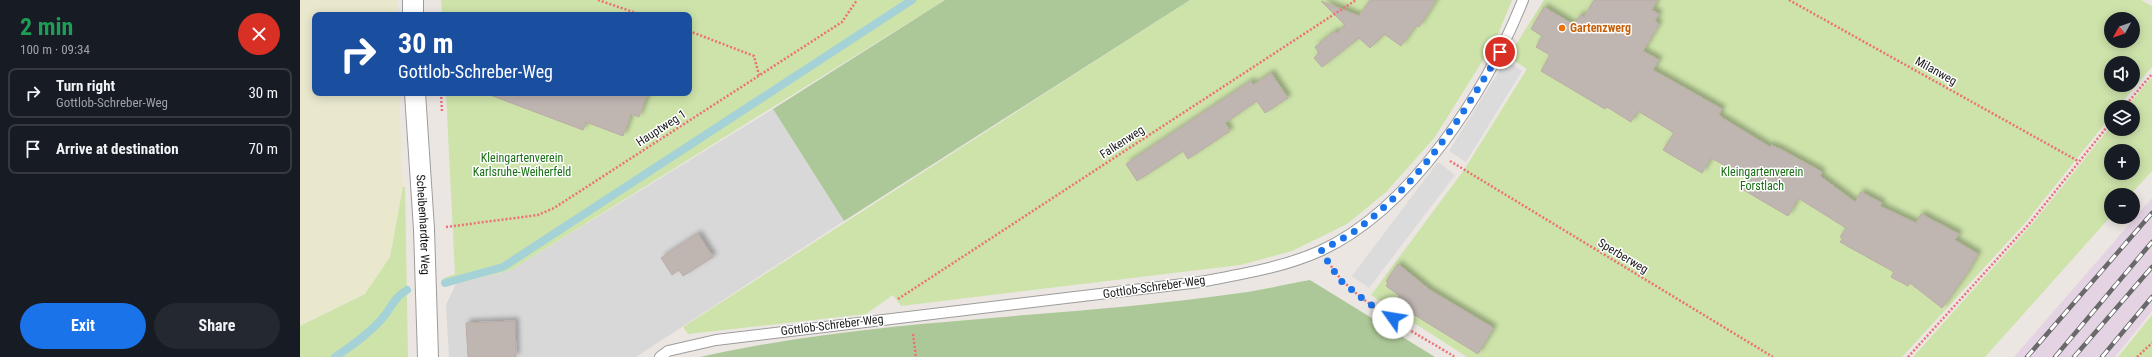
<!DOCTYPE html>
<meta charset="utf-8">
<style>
body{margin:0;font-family:"Roboto Condensed",sans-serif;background:#242831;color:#f1f3f6;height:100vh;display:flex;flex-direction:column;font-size:15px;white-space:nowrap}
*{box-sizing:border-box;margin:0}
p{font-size:13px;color:#9ea1a6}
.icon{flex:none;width:22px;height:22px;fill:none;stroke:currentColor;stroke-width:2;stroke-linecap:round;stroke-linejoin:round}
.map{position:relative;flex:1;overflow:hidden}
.details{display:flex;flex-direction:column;background:#171b24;width:300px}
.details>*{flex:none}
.banner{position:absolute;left:12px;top:12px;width:380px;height:84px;border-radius:8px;box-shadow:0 2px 10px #0003;background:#1a4fa0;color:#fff;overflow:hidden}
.needle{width:26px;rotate:230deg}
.buttons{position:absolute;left:1804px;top:12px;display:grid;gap:8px}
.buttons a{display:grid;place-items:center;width:36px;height:36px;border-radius:50%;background:#171b24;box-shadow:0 2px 10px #0003;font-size:20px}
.pin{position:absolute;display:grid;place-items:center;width:34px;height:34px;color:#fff;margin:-17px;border:2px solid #fff;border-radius:50%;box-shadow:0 1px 4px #0007}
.me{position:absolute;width:44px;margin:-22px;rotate:302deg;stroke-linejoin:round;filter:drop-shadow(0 0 3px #0008)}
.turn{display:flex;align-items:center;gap:14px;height:84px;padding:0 20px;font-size:18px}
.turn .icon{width:52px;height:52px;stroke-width:2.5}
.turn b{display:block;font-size:28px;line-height:34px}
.round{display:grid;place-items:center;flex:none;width:42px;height:42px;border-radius:21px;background:#242831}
.summary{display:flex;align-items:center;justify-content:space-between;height:68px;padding:0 20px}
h1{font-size:24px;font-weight:700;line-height:30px;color:#1e9e55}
.action{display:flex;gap:8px;margin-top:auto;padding:8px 20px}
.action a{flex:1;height:46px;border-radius:24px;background:#1a73e8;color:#fff;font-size:16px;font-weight:700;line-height:46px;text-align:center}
.action a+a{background:#242831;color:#f1f3f6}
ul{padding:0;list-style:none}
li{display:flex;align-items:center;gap:12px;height:50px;margin:0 8px 6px;padding:0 12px;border:2px solid #363941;border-radius:8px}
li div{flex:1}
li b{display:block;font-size:15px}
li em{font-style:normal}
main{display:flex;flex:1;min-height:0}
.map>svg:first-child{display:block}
.residential{fill:#d9d8d8}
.industrial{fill:#e4d3e3}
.farmland{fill:#e9e8cd}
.grass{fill:#cde3aa;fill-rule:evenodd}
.forest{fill:#adc898}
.parking{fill:#dbdbdb}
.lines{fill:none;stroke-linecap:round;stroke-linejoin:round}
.stream{stroke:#a4d2d6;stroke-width:8}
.building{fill:#bfb5b1;stroke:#bcaca5;filter:url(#shadow)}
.service-casing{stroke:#9c9c9c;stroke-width:12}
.minor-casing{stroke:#9c9c9c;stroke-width:22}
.path{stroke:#ed7074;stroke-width:2.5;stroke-dasharray:2 2;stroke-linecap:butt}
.service{stroke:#fff;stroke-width:10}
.minor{stroke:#fff;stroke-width:20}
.rail-casing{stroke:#696969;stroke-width:4.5}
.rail{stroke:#fff;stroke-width:3;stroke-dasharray:9;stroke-linecap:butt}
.route{stroke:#1a73e8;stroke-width:7;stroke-dasharray:0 12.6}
.food-dot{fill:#e8710a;stroke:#fff;stroke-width:1.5}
.labels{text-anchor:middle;stroke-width:3;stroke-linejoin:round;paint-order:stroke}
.food-label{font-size:12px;font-weight:bold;fill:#c56008;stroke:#fff;text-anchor:start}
.street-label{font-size:12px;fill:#1b1b1b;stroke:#fff}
.park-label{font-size:12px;fill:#186e13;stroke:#fff}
</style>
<main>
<section class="details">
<div class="summary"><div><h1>2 min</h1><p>100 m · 09:34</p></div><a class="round" style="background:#d93025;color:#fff"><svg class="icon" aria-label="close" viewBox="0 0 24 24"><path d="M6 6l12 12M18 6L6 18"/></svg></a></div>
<ul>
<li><svg class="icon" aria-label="right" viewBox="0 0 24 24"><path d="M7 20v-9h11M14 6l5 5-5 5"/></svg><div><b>Turn right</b><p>Gottlob-Schreber-Weg</p></div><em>30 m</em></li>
<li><svg class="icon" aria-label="arrive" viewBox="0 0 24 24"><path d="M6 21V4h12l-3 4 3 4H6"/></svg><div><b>Arrive at destination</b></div><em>70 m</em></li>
</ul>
<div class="action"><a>Exit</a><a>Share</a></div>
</section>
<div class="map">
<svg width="1852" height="357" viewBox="0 0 1852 357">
<defs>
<filter id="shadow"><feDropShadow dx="3.5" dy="-3.5" stdDeviation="2" flood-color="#0004"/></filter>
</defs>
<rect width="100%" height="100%" fill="#ebe6e1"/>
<polygon class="residential" points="473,109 544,221 336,357 149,357 146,305 156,284 211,270"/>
<polygon class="industrial" points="1852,198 1852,311 1815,357 1714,357"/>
<polygon class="farmland" points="0,0 98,0 98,15 15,15 15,93 99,93 103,187 90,257 65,294 0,326"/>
<g class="grass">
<polygon points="141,0 645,0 211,270 146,286 144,278 155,274 146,93 389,93 389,15 142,15"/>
<polygon points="890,0 1212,0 1196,39 1135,137 1086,192 1047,224 992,251 940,265 601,306 593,295 566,314 388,334 383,327"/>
<path d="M1244,0H1841L1852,6V67L1818,107H1811V116L1726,222L1602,357H1167L1071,295L1164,170L1227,69L1208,57ZM1811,19H1833V41H1811ZM1811,63H1833V85H1811Z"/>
<path d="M1852,77V171L1830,195H1811V216L1685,357H1613L1733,223L1811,126V129H1833V107H1827ZM1811,151H1833V173H1811Z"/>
<polygon points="103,187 105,187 108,357 0,357 0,326 65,294 90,257"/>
<polygon points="1852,315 1852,357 1818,357"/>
</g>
<g class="forest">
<polygon points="645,0 890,0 544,221 473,109"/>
<path d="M1010,280L1135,357H400C577,317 761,319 940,293C963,290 987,284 1010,280Z"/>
</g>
<g class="parking">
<polygon points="1206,60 1222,71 1166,162 1149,151"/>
<polygon points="1138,162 1155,175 1069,288 1052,276"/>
</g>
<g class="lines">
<g class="stream">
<polyline points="145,283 203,267 612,0"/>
<path d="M35,357C52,346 67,335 81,320C90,310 95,296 107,290"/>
</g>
</g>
<g class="building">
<polygon points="1070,0 1136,0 1119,27 1116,25 1101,46 1084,34 1070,48 1059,38 1022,67 1014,58 1019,53 1015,47 1035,31 1037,34 1045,25 1021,1 1059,16"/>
<polygon points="1294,0 1357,0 1352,10 1359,14 1355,21 1359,24 1343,51 1359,60 1353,70 1422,109 1419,114 1421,117 1470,147 1471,145 1482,150 1522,172 1520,176 1555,202 1561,192 1582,203 1580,206 1616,223 1621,214 1659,234 1655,240 1678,254 1667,273 1642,308 1610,283 1608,286 1591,277 1594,272 1540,242 1543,238 1540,237 1546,228 1498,198 1488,216 1442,189 1448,178 1411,158 1402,173 1363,150 1374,133 1338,111 1331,122 1307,107 1305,109 1241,71 1250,55 1236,47 1242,36 1231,29 1244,7 1274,25 1281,14 1284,17"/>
<polygon points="971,73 988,98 965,113 957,101 925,123 930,131 888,159 883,151 837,181 826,164 951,81 953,85"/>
<polygon points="190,93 348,93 339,117 331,114 323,136 286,122 283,130 190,95"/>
<polygon points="398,234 413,257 383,276 379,270 372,275 361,258"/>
<polygon points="1098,264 1130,290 1192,327 1193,329 1178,354 1095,303 1100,296 1086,286 1088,283 1086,281"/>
<polygon points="215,321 216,357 168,357 166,323"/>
</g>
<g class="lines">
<g class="service-casing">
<path id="service" d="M360,357L368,351L416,340L900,282C941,274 982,268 1020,251C1112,209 1187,90 1223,0"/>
</g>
<g class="minor-casing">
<g id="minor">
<polyline points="113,0 113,15"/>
<path id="s1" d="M115,93L124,229L128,357"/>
</g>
</g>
<g class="path">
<polyline points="298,0 342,15"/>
<polyline points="1489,0 1778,161"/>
<polyline points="389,31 454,56 459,75"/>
<polyline points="141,93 142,112"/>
<polyline points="1824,107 1852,74"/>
<polyline points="1150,161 1473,357"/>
<polyline points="146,227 238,215 254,208 542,22 557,0"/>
<path d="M1031,266C1054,302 1118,334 1155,357"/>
<polyline points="598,299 1056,0"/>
<polyline points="613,334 616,357"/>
<polyline points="1608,357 1729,224 1811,122"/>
<polyline points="1837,357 1852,343"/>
</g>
<use href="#service" class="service"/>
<use href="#minor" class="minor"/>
<g class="rail-casing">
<g id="rail">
<polyline points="1727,357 1852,213"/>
<polyline points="1755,357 1852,242"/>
<polyline points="1774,357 1852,267"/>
<polyline points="1802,357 1852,297"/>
</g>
</g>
<use href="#rail" class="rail"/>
</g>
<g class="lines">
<path class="route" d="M1093,318L1068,303L1040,280L1021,251C1032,244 1044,238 1055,231C1120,183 1160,120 1200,52"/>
</g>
<circle class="food-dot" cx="1262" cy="28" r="4"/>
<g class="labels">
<g class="food-label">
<text x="1270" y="32">Gartenzwerg</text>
</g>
<g class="street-label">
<text transform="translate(1636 71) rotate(29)" y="4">Milanweg</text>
<text transform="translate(361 128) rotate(-33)" y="4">Hauptweg 1</text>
<text transform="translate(822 142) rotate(-33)" y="4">Falkenweg</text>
<text dy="4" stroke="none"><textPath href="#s1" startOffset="132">Scheibenhardter Weg</textPath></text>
<text transform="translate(1323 256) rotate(31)" y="4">Sperberweg</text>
<text transform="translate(854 287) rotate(-8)" y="4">Gottlob-Schreber-Weg</text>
<text transform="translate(532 325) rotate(-7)" y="4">Gottlob-Schreber-Weg</text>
</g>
<g class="park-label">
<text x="222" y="162">Kleingartenverein<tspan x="222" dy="14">Karlsruhe-Weiherfeld</tspan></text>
<text x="1462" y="176">Kleingartenverein<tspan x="1462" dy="14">Forstlach</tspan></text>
</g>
</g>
</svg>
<div class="buttons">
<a><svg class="needle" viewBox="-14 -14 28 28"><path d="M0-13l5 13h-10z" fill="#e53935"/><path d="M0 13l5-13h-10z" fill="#9ea1a6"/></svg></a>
<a><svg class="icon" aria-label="sound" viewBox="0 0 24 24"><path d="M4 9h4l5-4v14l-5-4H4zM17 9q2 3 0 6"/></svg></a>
<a><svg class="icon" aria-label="layers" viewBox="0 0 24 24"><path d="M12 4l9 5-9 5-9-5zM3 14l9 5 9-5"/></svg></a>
<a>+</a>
<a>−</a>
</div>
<div class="pin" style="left:1200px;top:52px;background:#d93025"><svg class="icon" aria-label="arrive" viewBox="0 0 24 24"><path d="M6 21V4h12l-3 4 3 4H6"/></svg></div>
<svg class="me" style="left:1093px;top:318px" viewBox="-20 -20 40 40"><circle r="19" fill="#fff"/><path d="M0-13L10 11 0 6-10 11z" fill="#1a73e8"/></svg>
<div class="banner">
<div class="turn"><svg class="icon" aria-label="right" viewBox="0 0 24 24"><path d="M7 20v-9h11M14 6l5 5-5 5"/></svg><div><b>30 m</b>Gottlob-Schreber-Weg</div></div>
</div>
</div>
</main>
